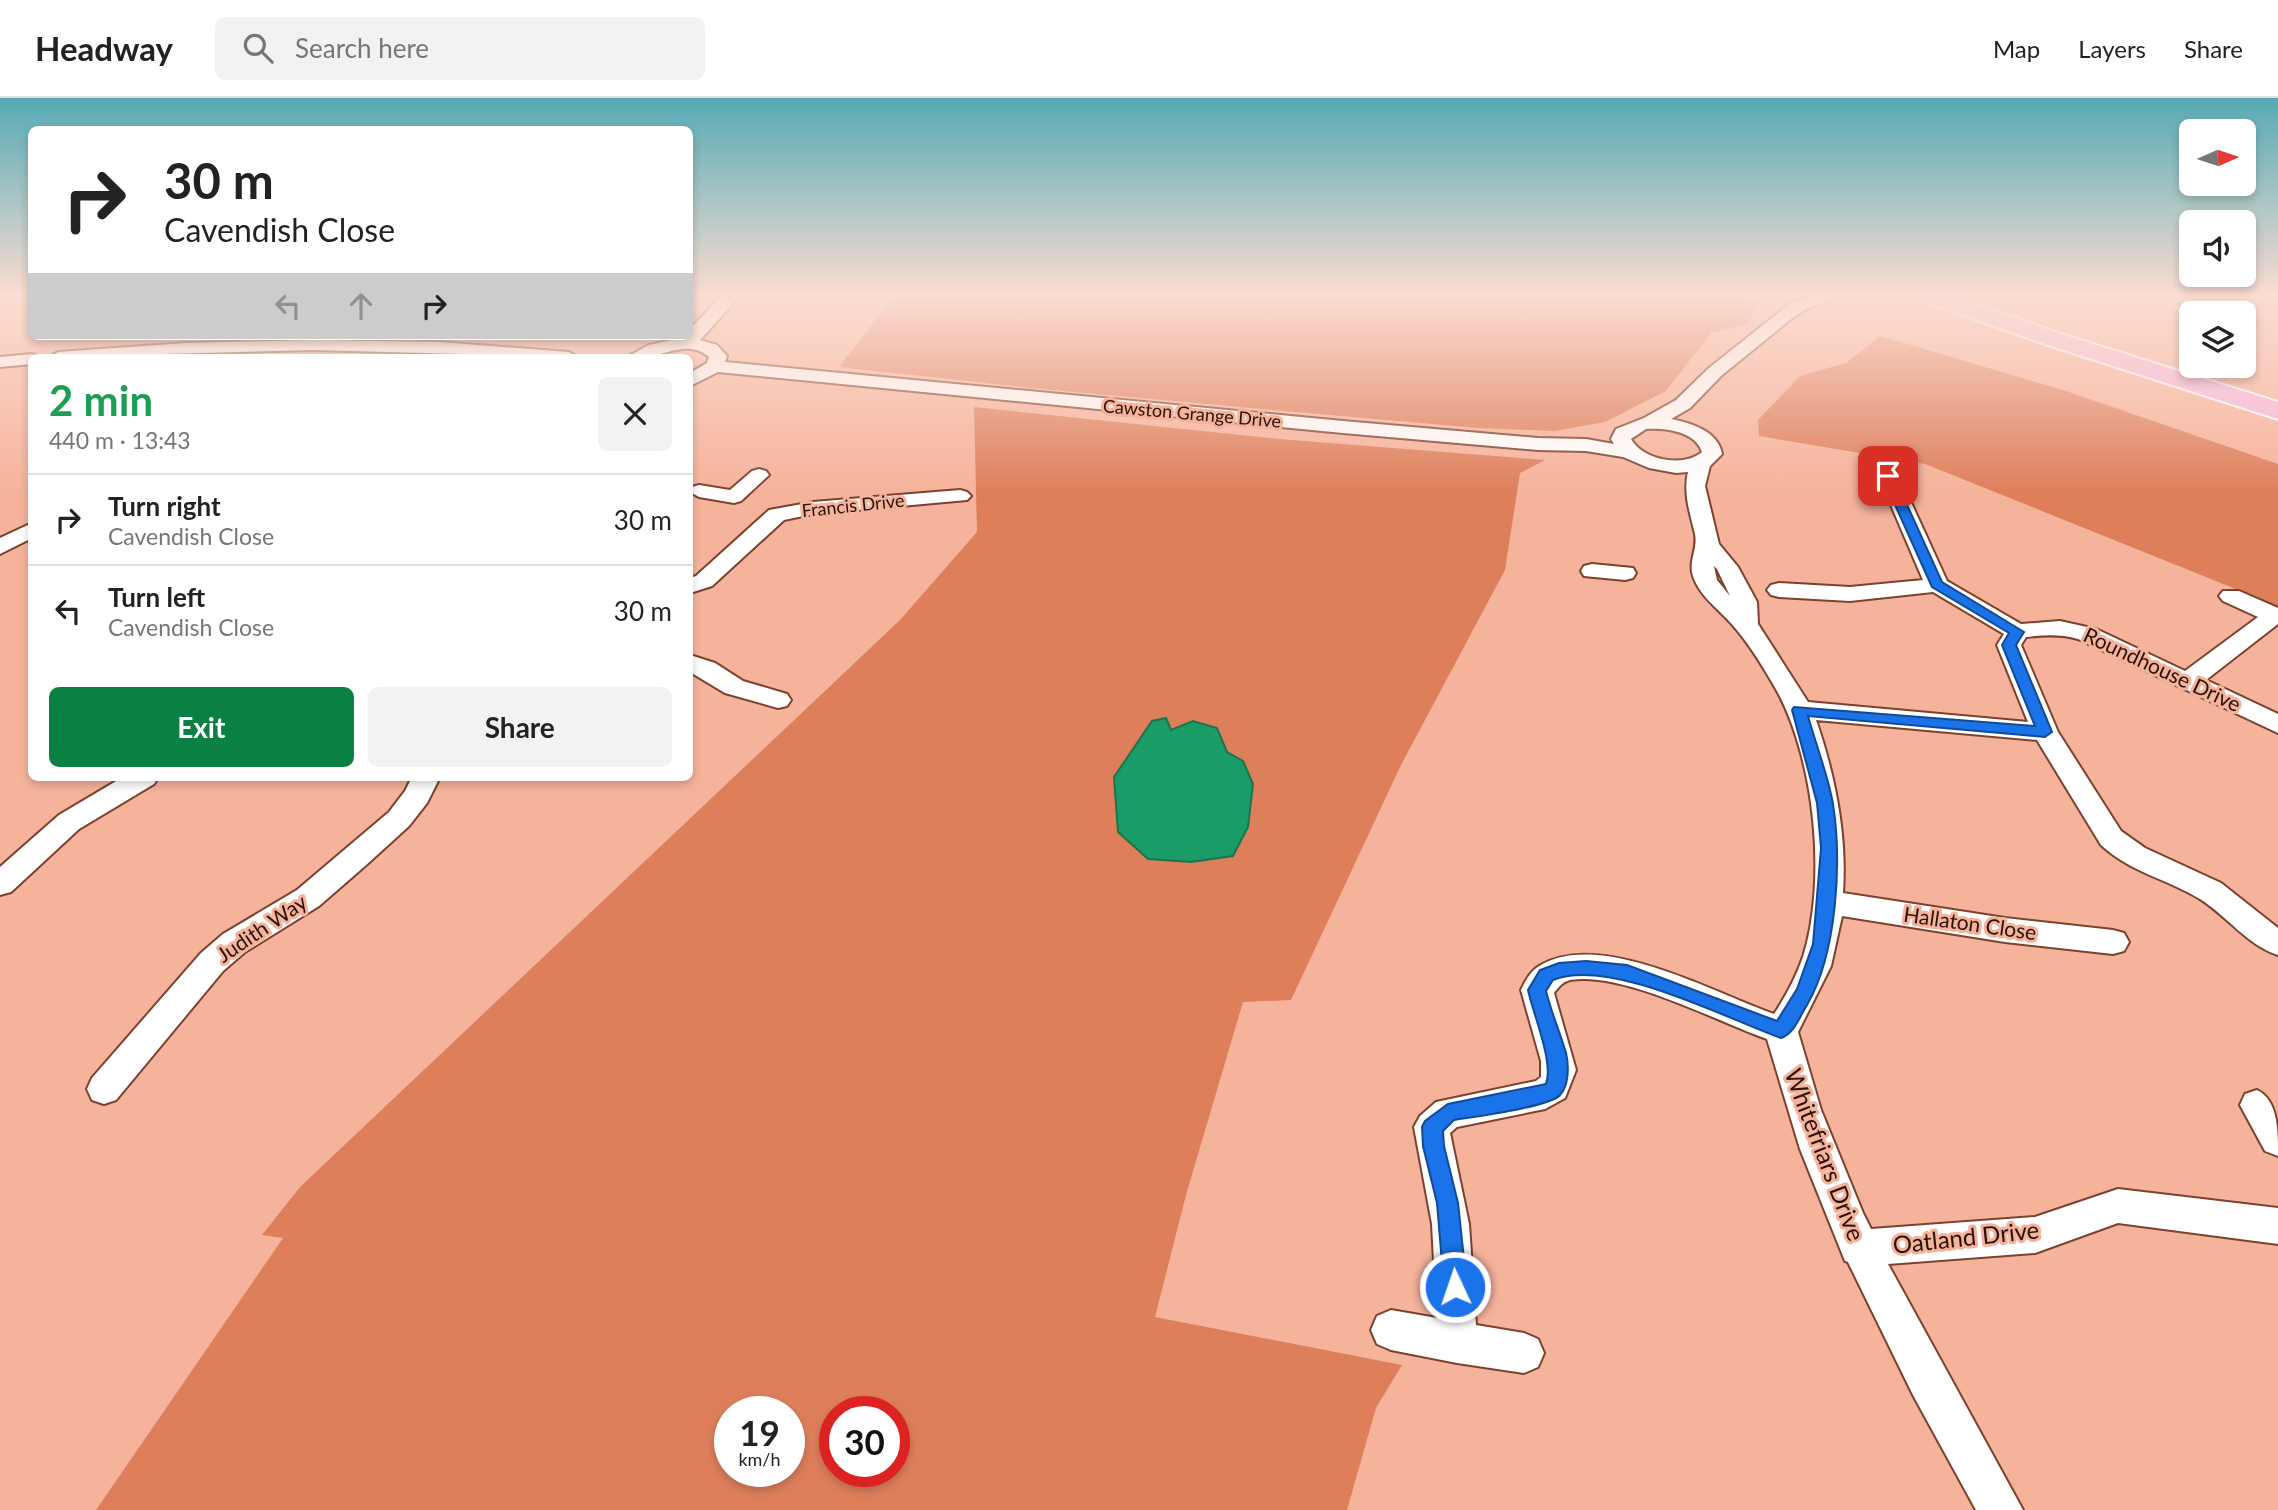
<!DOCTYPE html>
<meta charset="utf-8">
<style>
body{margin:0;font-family:Lato,sans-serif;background:#f2f2f2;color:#222;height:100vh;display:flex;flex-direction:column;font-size:26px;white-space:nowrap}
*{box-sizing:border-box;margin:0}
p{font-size:23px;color:#767676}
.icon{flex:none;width:38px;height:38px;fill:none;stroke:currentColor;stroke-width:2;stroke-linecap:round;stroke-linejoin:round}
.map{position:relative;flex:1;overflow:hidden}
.panel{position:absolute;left:28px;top:256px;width:665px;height:427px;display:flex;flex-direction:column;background:#fff;border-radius:10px;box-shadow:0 4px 10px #0003}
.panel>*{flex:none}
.banner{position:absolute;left:28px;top:28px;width:665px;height:214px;border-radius:10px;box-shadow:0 4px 10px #0003;background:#fff;color:#222;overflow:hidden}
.needle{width:46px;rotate:87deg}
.tools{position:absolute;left:2179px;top:21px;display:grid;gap:14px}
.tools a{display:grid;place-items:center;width:77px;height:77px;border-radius:10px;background:#fff;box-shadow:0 4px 10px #0003;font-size:35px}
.speed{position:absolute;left:714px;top:1298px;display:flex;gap:14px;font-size:35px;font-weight:700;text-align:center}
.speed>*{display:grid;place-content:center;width:91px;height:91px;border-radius:50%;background:#fff;box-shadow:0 4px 10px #0003;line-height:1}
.speed small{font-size:18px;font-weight:400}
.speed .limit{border:10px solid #d22;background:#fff;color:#111}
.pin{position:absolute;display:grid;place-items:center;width:60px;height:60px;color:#fff;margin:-30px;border-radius:14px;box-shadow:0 4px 10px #0006}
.me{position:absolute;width:77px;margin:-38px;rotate:357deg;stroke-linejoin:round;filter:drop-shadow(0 0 5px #0008)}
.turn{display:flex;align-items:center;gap:24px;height:147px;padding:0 21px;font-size:32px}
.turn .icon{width:91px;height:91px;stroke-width:2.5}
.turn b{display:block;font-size:49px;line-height:60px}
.lanes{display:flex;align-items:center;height:66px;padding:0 21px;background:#0003;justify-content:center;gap:35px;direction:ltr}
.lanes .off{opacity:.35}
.round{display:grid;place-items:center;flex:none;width:74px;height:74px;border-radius:10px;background:#f2f2f2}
.headline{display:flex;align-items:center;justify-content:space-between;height:119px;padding:0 21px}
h1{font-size:42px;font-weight:700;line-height:52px;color:#1e9e55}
.action{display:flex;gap:14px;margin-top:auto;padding:14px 21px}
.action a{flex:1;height:80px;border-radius:10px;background:#0b8043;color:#fff;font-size:28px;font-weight:700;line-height:80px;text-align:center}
.action a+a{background:#f2f2f2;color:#222}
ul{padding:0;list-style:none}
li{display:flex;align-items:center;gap:21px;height:91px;padding:0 21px;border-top:2px solid #e0e0e0}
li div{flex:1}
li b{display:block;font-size:26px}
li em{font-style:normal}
header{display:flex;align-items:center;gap:42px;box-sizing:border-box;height:98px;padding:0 35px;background:#fff;border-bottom:2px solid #e0e0e0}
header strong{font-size:33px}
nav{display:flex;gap:38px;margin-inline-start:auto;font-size:24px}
.search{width:490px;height:63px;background:#f2f2f2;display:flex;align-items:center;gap:18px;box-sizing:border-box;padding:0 24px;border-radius:10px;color:#767676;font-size:26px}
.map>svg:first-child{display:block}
.green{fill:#de7f5c;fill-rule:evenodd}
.water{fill:#1a9c69;stroke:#1f734c;stroke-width:2}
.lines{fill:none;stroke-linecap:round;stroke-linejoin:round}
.minor-casing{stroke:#7c422e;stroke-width:4}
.highway-casing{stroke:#fff;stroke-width:4}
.minor{fill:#fff;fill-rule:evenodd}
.highway{fill:#f5b6df;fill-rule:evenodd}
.route{fill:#1a73e8;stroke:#114b97;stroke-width:2}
.labels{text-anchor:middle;stroke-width:6;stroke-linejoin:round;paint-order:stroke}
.far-street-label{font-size:18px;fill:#2a1209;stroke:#f6b39b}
.street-label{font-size:21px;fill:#2a1209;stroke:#f6b39b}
.near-street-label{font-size:24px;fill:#2a1209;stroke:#f6b39b}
</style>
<header>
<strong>Headway</strong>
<div class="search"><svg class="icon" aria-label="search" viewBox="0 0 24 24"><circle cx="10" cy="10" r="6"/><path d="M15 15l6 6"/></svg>Search here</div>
<nav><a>Map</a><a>Layers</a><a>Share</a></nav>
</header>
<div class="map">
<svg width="2278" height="1412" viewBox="0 0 2278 1412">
<rect width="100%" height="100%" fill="#f6b39b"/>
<g class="green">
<polygon points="896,196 1736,196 1758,205 1748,226 1711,235 1666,293 1605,324 1554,333 1478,330 1284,313 1031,290 839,269"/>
<polygon points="1880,238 2066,293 2278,366 2278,508 1925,366 1759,338 1758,322 1800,278 1846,265"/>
<path d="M974,309L1279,341L1545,362L1520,375L1505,472L1401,667L1291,902L1243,904L1186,1097L1155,1219L1402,1267L1376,1310L1347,1412H96L283,1140L262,1137L300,1089L900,522L977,434ZM730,1314H789V1374H730ZM835,1314H894V1374H835Z"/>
</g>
<polygon class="water" points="1166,620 1171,632 1193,623 1217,630 1227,654 1243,663 1253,686 1248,729 1233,758 1191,764 1148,761 1118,734 1114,679 1152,623"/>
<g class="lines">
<g class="minor-casing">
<g id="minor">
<path d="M724,196H742L700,242L717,247L727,258L725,264L1343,323L1538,340L1586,341L1614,346L1611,341L1616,331L1644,320L1676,302L1709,270L1792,204L1816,196H1841L1839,199L1804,212L1791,221L1721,278L1690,310L1671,321C1691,325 1718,333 1722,356L1710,368L1705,388L1719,446L1738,469L1757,504L1758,526L1808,604L2028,624L1997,547L2004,536L1933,494L1850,503L1779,499L1771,497L1767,492L1771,487L1779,485L1850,489L1923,482L1873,365L1876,361H1890L1893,365L1947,483L2021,526L2060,523L2096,531L2185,573L2258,519L2223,503L2219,498L2223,493H2239L2278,510V526L2206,582L2278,616V635L2078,541C2061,536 2044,537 2026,539L2021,547L2058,634L2121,733L2145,750L2221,785L2278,830V857C2247,847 2227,818 2200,801C2167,781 2130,774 2101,747L2037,642L1816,622C1835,677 1847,737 1843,795L2005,820L2113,832L2124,835L2129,844L2124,853L2113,856L2005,844L1842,818L1831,868L1798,934L1821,1012L1863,1115L1871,1131L2035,1119L2118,1091L2278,1110V1146L2118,1125L2035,1155L1888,1166L2023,1412H1976L1913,1297L1848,1164L1845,1163L1800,1051L1767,941C1716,923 1622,873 1570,882C1562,884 1559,889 1554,895L1576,972L1565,1000L1545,1011L1457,1029L1450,1035L1469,1126L1476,1227L1524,1235L1538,1241L1544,1255L1538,1269L1524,1275L1457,1265L1391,1252L1377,1246L1371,1232L1377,1218L1391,1212L1437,1220L1432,1126L1414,1029L1420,1018L1436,1004L1536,983L1541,979V963L1521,892C1525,883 1532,871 1541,867C1601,832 1714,895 1774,916C1786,898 1796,879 1803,859C1827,783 1815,663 1777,593C1765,572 1752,550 1736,531C1722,513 1700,500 1693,478C1688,463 1698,451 1695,436C1690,415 1683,395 1688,374L1676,375L1649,370L1623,359L1586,353L1538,352L1343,335L718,274L690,288V275L707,265L709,259C691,243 670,254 650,259C643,260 634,259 627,259L649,247L690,238V231ZM1646,331C1665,330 1695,333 1702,354C1683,370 1643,362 1631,341ZM1714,468L1717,471L1730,498L1717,482Z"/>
<polygon points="314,242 440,244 569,254 578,259 314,252 49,259 58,254 187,245"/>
<polygon points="32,256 40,259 32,259 32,266 0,269 0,259"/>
<polygon points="759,371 766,373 769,377 741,403 734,405 699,399 690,394 692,389 699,387 730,392 752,373"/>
<polygon points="960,392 967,394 971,398 967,402 813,416 784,422 712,488 690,495 690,480 696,478 769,412 813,404"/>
<polygon points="32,425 32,440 0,456 0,440"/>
<polygon points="1592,466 1633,470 1636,475 1633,480 1625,482 1584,478 1581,473 1584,468"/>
<polygon points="690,557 715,565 743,583 787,596 791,602 787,608 778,610 725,595 690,574"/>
<polygon points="123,679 158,679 154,686 79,731 11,794 0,797 0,769 59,717"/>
<polygon points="412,679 440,679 427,705 409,728 365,768 319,808 245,854 223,873 116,1002 104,1006 92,1002 87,991 92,980 201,855 223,836 297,792 389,714 405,693"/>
<path d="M2257,992C2278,1002 2278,1032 2278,1058L2265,1053L2240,1007L2245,996Z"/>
</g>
</g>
<g class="highway-casing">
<polygon id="highway" points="1914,196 1948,196 2058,235 2278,304 2278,321 2042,245 1917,201"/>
</g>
<use href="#minor" class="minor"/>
<use href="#highway" class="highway"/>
</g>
<linearGradient id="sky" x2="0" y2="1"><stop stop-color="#55aab5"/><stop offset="0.5" stop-color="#fbddd2"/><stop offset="1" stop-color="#fbddd2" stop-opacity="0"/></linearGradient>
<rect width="2278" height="394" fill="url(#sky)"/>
<path class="route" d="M1888,375L1894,378L1942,484L2024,534L2016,547L2052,634L2045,639L1808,618C1816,647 1828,677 1833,706C1842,765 1837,855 1807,907C1800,918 1794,936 1781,940C1725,920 1609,859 1553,882L1546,893C1551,914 1560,934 1566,955C1569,967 1569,988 1560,997C1550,1009 1472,1019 1454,1022L1443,1033L1444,1048L1458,1105L1467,1189L1463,1197L1455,1200L1448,1197L1444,1189L1437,1105L1423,1048L1422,1029L1425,1023L1448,1006L1546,986C1554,964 1533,916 1528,892L1540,872L1559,865L1586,863L1627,867L1777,923L1797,891L1813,846L1821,750L1817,705L1792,612L1794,609L2035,628L2002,547L2009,535L1932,489L1882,378Z"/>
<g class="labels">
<g class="far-street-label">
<text transform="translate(1192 316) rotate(5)" y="6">Cawston Grange Drive</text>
<text transform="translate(853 408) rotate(-6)" y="6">Francis Drive</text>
</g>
<g class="street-label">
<text transform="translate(2162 572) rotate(25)" y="7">Roundhouse Drive</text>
<text transform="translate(1970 826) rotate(8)" y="7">Hallaton Close</text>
<text transform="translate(262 831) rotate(-34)" y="7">Judith Way</text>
</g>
<g class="near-street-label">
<text transform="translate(1824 1057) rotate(69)" y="8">Whitefriars Drive</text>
<text transform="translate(1966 1140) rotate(-6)" y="8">Oatland Drive</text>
</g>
</g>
</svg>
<div class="tools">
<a><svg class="needle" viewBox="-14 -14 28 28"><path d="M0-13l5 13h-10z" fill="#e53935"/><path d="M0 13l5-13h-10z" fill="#767676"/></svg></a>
<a><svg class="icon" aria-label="sound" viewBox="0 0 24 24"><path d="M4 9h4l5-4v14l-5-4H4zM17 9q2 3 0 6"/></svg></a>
<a><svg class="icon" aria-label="layers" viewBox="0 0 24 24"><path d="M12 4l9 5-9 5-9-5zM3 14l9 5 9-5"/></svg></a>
</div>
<div class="speed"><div>19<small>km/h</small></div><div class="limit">30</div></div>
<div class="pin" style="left:1888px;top:378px;background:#d93025"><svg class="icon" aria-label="arrive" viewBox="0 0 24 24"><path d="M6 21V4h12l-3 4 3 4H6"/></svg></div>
<svg class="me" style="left:1455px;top:1189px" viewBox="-20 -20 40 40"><circle r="17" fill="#1a73e8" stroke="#fff" stroke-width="3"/><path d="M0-11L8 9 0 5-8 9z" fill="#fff"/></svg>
<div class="banner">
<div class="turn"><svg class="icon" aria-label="right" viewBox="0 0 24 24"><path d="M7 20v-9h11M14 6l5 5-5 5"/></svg><div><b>30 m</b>Cavendish Close</div></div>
<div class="lanes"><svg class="icon off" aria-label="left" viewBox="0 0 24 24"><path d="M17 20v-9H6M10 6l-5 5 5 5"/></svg><svg class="icon off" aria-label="ahead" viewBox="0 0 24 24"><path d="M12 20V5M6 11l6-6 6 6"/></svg><svg class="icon" aria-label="right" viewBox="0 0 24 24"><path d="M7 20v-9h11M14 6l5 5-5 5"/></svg></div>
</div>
<section class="panel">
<div class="headline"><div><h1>2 min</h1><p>440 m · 13:43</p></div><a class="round"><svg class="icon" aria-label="close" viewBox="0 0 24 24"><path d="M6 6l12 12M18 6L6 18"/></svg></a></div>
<ul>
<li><svg class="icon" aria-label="right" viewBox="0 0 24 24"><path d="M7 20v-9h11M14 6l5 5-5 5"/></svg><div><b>Turn right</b><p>Cavendish Close</p></div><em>30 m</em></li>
<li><svg class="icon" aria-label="left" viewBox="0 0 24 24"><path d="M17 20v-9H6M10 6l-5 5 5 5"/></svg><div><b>Turn left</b><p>Cavendish Close</p></div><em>30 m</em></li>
</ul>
<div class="action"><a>Exit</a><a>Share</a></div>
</section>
</div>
